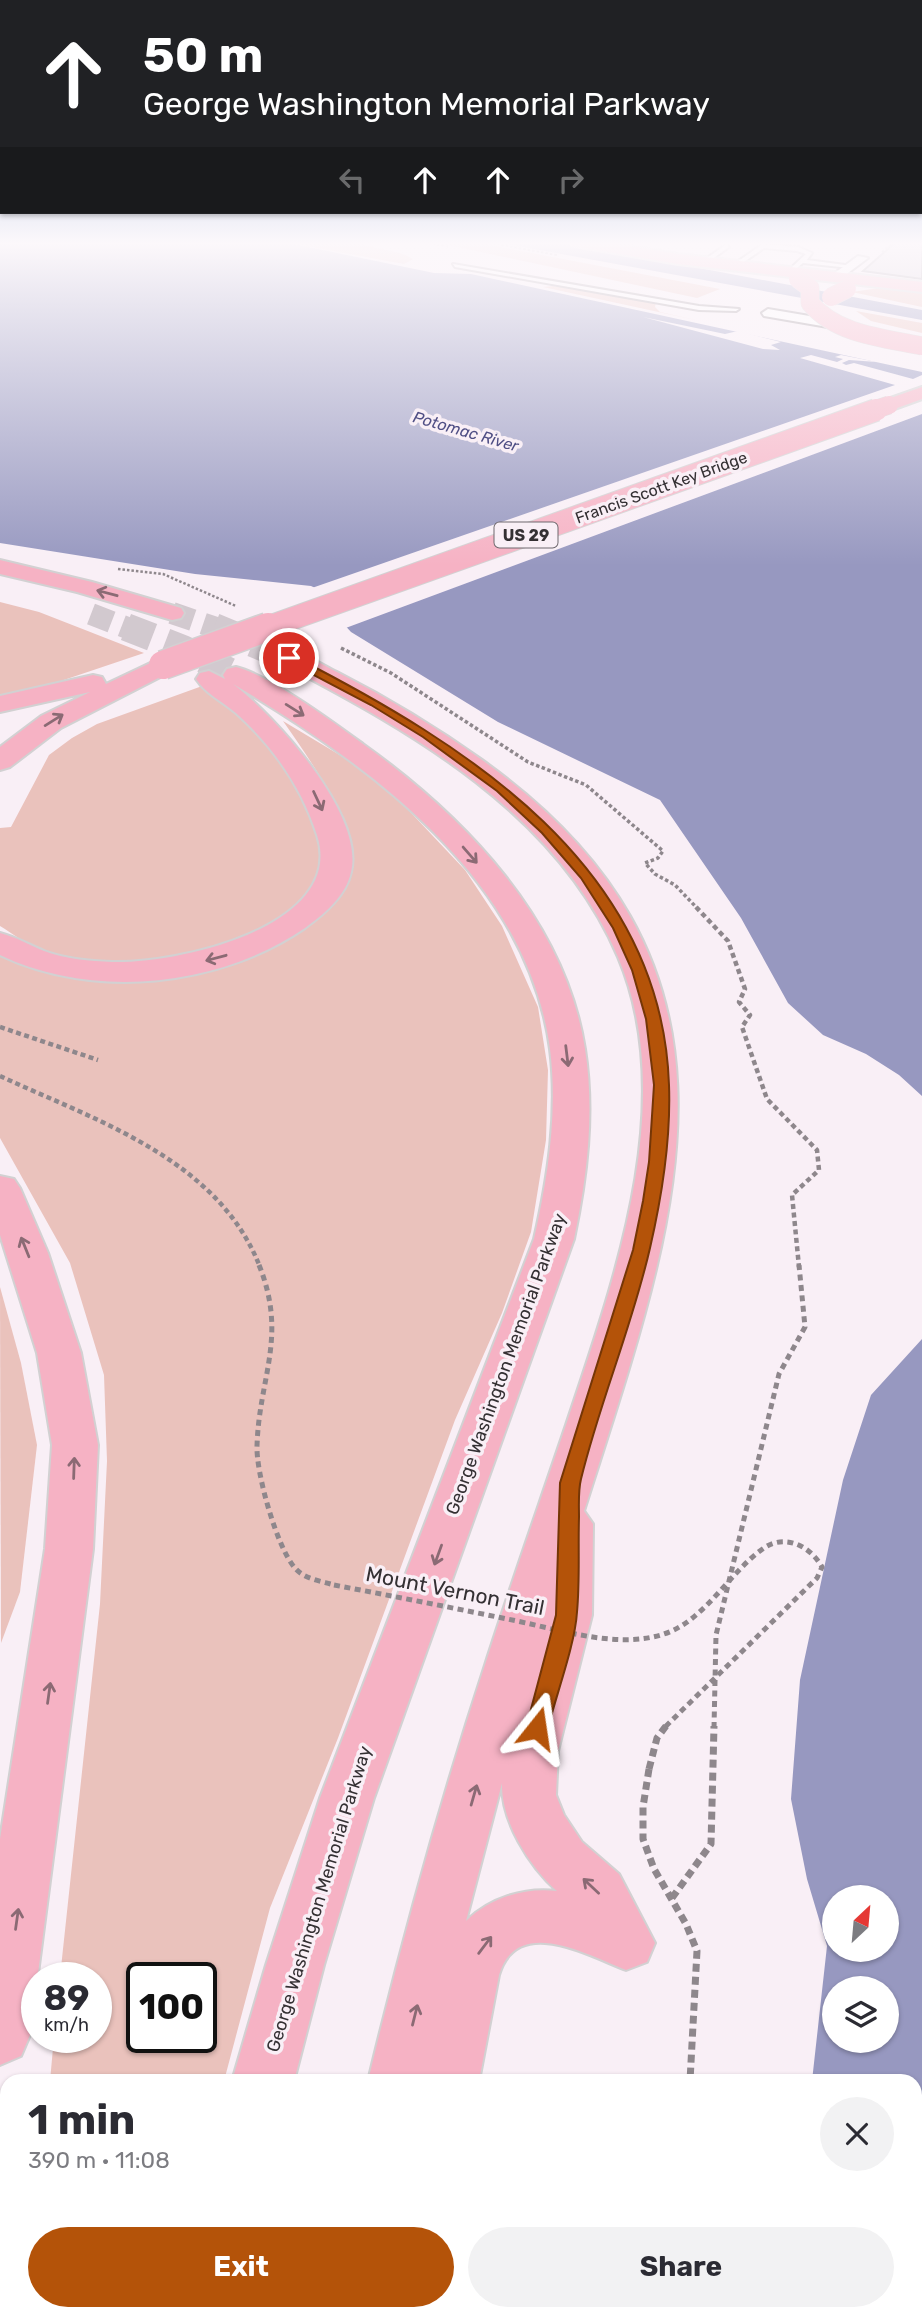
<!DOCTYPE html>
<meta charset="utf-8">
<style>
body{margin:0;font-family:Rubik,sans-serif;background:#f2f2f3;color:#2b2b33;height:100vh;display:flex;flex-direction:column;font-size:26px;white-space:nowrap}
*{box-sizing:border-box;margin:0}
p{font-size:23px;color:#7c7c81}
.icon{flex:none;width:38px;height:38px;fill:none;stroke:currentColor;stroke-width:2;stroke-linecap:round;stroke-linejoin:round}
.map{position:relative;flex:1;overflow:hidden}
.sheet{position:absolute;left:0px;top:2074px;width:922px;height:247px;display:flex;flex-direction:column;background:#fff;border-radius:21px 21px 0 0;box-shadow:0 2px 5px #0004}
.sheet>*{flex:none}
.guide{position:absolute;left:0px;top:0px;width:922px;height:214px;box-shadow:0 2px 5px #0004;background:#202124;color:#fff;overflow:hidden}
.needle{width:46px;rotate:26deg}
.controls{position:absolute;left:822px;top:1885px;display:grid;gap:14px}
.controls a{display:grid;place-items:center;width:77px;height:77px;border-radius:50%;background:#fff;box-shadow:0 2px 5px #0004;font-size:35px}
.speed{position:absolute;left:21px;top:1962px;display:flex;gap:14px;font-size:35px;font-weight:700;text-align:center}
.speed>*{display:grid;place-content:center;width:91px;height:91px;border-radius:50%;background:#fff;box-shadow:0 2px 5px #0004;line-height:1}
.speed small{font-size:18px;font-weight:400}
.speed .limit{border:4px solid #111;border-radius:10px;background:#fff;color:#111}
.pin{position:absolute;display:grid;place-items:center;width:60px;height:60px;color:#fff;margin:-30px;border:4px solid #fff;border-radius:50%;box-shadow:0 2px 7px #0007}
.me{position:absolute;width:77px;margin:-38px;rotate:15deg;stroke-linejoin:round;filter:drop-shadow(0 0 5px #0008)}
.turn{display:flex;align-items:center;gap:24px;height:147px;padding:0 28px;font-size:32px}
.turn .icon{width:91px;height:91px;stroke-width:2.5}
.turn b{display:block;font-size:49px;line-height:60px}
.lanes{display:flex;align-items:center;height:66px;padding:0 28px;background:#0003;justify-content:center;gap:35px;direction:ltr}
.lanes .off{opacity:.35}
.round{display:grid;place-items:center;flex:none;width:74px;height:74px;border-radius:37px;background:#f2f2f3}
.head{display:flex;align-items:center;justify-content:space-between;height:119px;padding:0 28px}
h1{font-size:42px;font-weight:700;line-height:52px}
.button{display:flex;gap:14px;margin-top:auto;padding:14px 28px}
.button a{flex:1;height:80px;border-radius:42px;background:#b45309;color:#fff;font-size:28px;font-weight:700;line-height:80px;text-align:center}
.button a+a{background:#f2f2f3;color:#2b2b33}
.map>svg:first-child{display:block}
.green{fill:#eac2bc;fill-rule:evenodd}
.water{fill:#9798c0;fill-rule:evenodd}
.pier{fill:#f9eff6}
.building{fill:#cec9d3;stroke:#8b868f;stroke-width:2}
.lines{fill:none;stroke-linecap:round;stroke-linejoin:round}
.highway-tunnel-far1{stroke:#d2c9cf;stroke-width:22;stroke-dasharray:22 11;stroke-linecap:butt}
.highway-tunnel{stroke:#d2c9cf;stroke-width:28;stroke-dasharray:28 14;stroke-linecap:butt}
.lane-casing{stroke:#978f95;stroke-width:4}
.street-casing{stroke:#978f95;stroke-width:4}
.highway-casing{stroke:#d2d1d2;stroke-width:4}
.path-far5{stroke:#8e878c;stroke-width:2;stroke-dasharray:2.5 2;stroke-linecap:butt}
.path-far4{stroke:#8e878c;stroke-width:2.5;stroke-dasharray:2.5 2;stroke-linecap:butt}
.path-far3{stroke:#8e878c;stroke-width:3.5;stroke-dasharray:3.5 2.5;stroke-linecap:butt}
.path-far2{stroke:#8e878c;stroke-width:4.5;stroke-dasharray:5 3.5;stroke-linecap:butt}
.path-far1{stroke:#8e878c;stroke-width:5;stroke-dasharray:6 4.5;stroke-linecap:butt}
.path{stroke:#8e878c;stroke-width:7;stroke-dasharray:8 5;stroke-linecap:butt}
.lane{fill:#fff;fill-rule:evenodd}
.street{fill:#fff;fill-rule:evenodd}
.highway{fill:#f6b2c4;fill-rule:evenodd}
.highway-bridge-far2-casing{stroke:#d2d1d2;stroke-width:19;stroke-linecap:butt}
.highway-bridge-far1-casing{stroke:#d2d1d2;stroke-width:24;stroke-linecap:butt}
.highway-bridge-casing{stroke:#d2d1d2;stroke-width:31;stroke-linecap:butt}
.path-bridge-far1{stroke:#8e878c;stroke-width:5;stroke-dasharray:6 4.5;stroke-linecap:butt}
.path-bridge{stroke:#8e878c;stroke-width:7;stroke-dasharray:8 5;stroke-linecap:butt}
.highway-bridge-far2{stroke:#f6b2c4;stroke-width:18}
.highway-bridge-far1{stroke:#f6b2c4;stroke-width:22}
.highway-bridge{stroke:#f6b2c4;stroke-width:28}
.oneway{stroke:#8b6a74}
.route{fill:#b45309;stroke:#753606;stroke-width:2}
.labels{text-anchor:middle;stroke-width:7;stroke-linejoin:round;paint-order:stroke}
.far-water-label{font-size:16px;font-style:italic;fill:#504f85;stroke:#f9eff6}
.far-street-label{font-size:16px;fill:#343033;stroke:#f9eff6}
.shield{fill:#f9eff6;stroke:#6f696e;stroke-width:2}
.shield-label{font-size:16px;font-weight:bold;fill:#343033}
.street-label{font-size:18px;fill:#343033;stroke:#f9eff6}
.near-street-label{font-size:21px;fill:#343033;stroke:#f9eff6}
</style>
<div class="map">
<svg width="922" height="2319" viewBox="0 0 922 2319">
<rect width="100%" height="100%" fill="#f9eff6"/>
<g class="green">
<path d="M279,241H357C375,251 395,248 413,259L404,264Z"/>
<polygon points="429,241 469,241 720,289 697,298"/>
<polygon points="553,286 656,302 655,307 660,312 700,321 543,287"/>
<polygon points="879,288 922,292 922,307 852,292"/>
<polygon points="856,311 922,323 922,333 871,321"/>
<polygon points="0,602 39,612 144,653 49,685 0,695"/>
<path d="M205,685L247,717L304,789L322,844L320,882C307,895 293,914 277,923C207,963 113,974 37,948C24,943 12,933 0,926V828L11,827L49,755L72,738L97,724Z"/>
<path d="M283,721L348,760L398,799L465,870L502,926L538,1007L548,1070L546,1140L531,1232L502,1313L455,1420L338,1738L270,1908L224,2081H50L54,2037H96V1978L60,1977L100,1604L107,1461L104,1375L70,1263L0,1138V950L75,972L264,950L350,842C336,796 310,760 283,721ZM142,1978H201V2037H142Z"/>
<polygon points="0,1287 21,1363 37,1445 20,1592 1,1643"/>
<polygon points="22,2314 165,2314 163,2319 21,2319"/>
</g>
<g class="water">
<polygon points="0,241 279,241 434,273 471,274 922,372 922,1096 899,1075 866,1054 823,1035 788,1003 741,918 660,800 498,722 351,632 340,620 326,593 311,586 195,574 0,543"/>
<polygon points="490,241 556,241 922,310 922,320"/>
<path d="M922,1339V2319H749L750,2314H915V2081H812L827,1946L807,1879L791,1799L800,1680L843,1480L871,1395ZM835,1897H887V1950H835ZM835,1988H887V2040H835Z"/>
</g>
<g class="pier">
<polygon points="643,317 725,334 738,331 781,342 771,345 780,350 763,349"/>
<polygon points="811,355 837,362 843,359 835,357 841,355 877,362 849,360 842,363 846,365 854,363 913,379 922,375 922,414 343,629 337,621 335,608 324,596 309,589 895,385 800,358"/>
</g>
<polygon class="building" points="897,241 922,241 922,279 863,271"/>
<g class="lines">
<g class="highway-tunnel-far1">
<polyline points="172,613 219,629"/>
<polyline points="91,614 130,629"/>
</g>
<g class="highway-tunnel">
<polyline points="126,627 183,649 236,675"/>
<polyline points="214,627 289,658"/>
</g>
<g class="lane-casing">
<g id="lane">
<polygon points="727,244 729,247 711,260 707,260 707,258"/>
<polygon points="763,244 798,247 812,253 807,260 853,266 850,268 803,263 793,271 791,268 806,254 797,251 764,248 741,264 737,264 737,262"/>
<polygon points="453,264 699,306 739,309 736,311 699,310 455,267"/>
</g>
</g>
<g class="street-casing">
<g id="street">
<polygon points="858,256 868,258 840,279 832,279 832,275"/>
<polygon points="768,309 851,323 857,327 851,331 764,316 762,313"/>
</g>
</g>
<g class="highway-casing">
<g id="highway">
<polygon points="567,241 601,241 678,254 922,282 922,292 678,264 574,246"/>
<polygon points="922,387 922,399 889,411 879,405 882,401"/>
<polygon points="0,560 92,582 181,608 184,613 181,618 172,620 77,592 0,574"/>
<path d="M289,650C306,654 321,664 337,672C388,698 436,727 482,760C777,970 675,1223 584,1511L593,1524L592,1615L558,1751L556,1795L564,1815L582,1842L619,1874L655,1943L647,1962L626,1970C589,1956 517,1914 499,1975L479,2081H368C402,1940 440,1802 485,1665C511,1584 539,1505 566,1425C613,1283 680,1103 618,957C557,813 412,732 280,663L276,658L280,653ZM502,1783C501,1821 529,1866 557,1891C524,1887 490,1898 466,1921Z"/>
<polygon points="163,657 172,659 176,665 172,671 61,728 10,767 0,770 0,747 41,716 90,692 0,712 0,696 93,675 102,677 106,684"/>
<path d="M236,667C269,675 333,722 363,744C465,817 565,920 585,1049C595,1113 587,1177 574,1239L374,1798L324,1965L294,2081H232L266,1965L320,1798L534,1239C548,1177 558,1113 550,1049C527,878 371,766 233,684C275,716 365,815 351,872C346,896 324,914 305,928C219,987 94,1000 0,955V933C16,937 29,945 44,951C65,959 90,961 112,962C176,964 347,927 317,835C302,788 273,746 236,713C223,702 205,693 196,679L200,673L209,671L225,679L223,675L227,669Z"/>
<polygon points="0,1176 14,1179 20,1188 48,1253 81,1353 98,1445 93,1549 30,2035 21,2056 0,2065 0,1839 45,1549 52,1445 37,1353 0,1235"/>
<polygon points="171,2314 239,2314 238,2319 170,2319"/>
<polygon points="315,2314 420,2314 418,2319 314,2319"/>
</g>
</g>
<g class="path-far5">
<polyline points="419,241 450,247"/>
<polyline points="479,241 557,255"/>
<polyline points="882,252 895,241"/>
</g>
<polyline class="path-far4" points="118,569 163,574 236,606"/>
<polyline class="path-far3" points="341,648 391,673 528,762 586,785 663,851 658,858 645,863 655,874 675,885 697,908"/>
<g class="path-far2">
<polyline points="696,907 728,941 745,989 739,1002 750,1015 742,1027 767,1099 817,1150 819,1170 792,1195 799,1267"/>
<polyline points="0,1027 98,1060"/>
<path d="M0,1076C97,1121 218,1159 260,1267"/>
</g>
<g class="path-far1">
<path d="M259,1265C288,1337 259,1377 257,1446C256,1473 277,1548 295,1568C304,1579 321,1581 334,1585"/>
<polyline points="714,1728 716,1635 779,1374 805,1327 799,1265"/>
</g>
<g class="path">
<polyline points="649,1769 643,1807 643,1839 654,1869 686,1924 697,1951 690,2081"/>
<polyline points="672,1898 711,1844 714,1726"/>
<polyline points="677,2314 677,2319"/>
</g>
<use href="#lane" class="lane"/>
<use href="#street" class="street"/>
<use href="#highway" class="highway"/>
<g class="highway-bridge-far2-casing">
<g id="highway-bridge-far2">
<path d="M798,279L810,288V303C837,335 884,338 922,346"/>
<polyline points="831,297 847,289"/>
<polyline points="871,411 889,405"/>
</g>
</g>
<g class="highway-bridge-far1-casing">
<polyline id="highway-bridge-far1" points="263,629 876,410"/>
</g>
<g class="highway-bridge-casing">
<polyline id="highway-bridge" points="163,665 268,627"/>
</g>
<path class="path-bridge-far1" d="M334,1585C392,1596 449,1607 507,1619C555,1628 616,1650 664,1634C706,1620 729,1572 764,1548C786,1533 811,1547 822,1567L817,1578L664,1728"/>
<polyline class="path-bridge" points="649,1769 657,1738 666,1726"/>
<use href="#highway-bridge-far2" class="highway-bridge-far2"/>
<use href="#highway-bridge-far1" class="highway-bridge-far1"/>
<use href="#highway-bridge" class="highway-bridge"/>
</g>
<defs><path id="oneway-shaft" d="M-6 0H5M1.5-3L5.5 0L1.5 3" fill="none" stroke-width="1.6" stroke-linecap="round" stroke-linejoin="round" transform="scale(1.75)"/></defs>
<g class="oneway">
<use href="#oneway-shaft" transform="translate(107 593) rotate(-165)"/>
<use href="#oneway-shaft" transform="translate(295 710) rotate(32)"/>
<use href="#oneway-shaft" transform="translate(54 720) rotate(-32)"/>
<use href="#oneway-shaft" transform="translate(318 801) rotate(65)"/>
<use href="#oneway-shaft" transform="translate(470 855) rotate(49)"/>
<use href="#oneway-shaft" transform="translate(216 958) rotate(165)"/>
<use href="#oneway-shaft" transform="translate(567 1056) rotate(83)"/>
<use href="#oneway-shaft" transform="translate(25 1247) rotate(-112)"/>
<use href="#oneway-shaft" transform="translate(74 1468) rotate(-88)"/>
<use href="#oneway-shaft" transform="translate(438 1555) rotate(110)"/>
<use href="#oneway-shaft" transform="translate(49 1693) rotate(-82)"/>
<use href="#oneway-shaft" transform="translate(474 1795) rotate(-74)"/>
<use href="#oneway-shaft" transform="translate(591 1886) rotate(-137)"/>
<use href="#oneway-shaft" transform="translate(17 1919) rotate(-82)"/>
<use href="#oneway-shaft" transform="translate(485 1945) rotate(-53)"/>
<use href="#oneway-shaft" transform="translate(415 2015) rotate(-76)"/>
</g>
<linearGradient id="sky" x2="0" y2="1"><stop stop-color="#87a9d8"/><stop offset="0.43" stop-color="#fcf8fb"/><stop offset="1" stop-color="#fcf8fb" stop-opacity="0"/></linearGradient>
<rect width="922" height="566" fill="url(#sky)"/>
<path class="route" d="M285,656H293C467,745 662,866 669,1085C671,1139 662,1196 650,1248C632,1327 600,1401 581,1479C578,1491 579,1505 579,1517C578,1548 580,1580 577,1612C575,1645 556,1695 548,1728L544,1735L537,1738L529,1735L526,1728L556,1615L560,1483L633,1250L643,1201L649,1162L654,1085L646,1019L632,970L613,928L581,878L542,833L497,791L423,737L371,705L285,660Z"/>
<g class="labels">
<g class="far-water-label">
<text transform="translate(466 431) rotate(16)" y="6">Potomac River</text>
</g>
<g class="far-street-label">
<text transform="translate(661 487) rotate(-20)" y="6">Francis Scott Key Bridge</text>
</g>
<rect class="shield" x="494.5" y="522.5" width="63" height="25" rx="5"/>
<g class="shield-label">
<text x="526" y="541">US 29</text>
</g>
<g class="street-label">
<text transform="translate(506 1364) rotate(-70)" y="6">George Washington Memorial Parkway</text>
<text transform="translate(319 1899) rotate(-73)" y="6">George Washington Memorial Parkway</text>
</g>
<g class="near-street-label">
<text transform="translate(455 1591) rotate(11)" y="7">Mount Vernon Trail</text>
</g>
</g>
</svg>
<div class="controls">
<a><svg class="needle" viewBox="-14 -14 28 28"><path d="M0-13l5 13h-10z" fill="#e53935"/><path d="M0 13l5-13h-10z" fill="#7c7c81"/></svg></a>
<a><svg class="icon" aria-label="layers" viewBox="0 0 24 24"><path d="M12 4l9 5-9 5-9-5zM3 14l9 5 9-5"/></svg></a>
</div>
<div class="speed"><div>89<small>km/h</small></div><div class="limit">100</div></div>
<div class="pin" style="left:289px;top:658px;background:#d93025"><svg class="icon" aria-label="arrive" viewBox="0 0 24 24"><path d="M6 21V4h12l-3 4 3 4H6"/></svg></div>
<svg class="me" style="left:537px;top:1728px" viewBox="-20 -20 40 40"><path d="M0-17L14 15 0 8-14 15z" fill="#b45309" stroke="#fff" stroke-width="4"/></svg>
<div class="guide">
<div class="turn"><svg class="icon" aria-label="ahead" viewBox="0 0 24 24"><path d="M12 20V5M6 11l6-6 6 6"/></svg><div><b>50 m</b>George Washington Memorial Parkway</div></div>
<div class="lanes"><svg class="icon off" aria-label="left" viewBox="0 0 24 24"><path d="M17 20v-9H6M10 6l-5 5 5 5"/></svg><svg class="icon" aria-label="ahead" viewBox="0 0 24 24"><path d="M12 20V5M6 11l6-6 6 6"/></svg><svg class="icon" aria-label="ahead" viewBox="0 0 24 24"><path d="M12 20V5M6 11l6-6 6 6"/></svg><svg class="icon off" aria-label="right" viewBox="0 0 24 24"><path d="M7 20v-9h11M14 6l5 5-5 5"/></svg></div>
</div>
<section class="sheet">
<div class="head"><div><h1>1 min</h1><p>390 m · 11:08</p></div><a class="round"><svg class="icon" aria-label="close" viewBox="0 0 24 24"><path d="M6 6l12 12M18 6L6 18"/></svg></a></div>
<div class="button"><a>Exit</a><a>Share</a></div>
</section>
</div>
